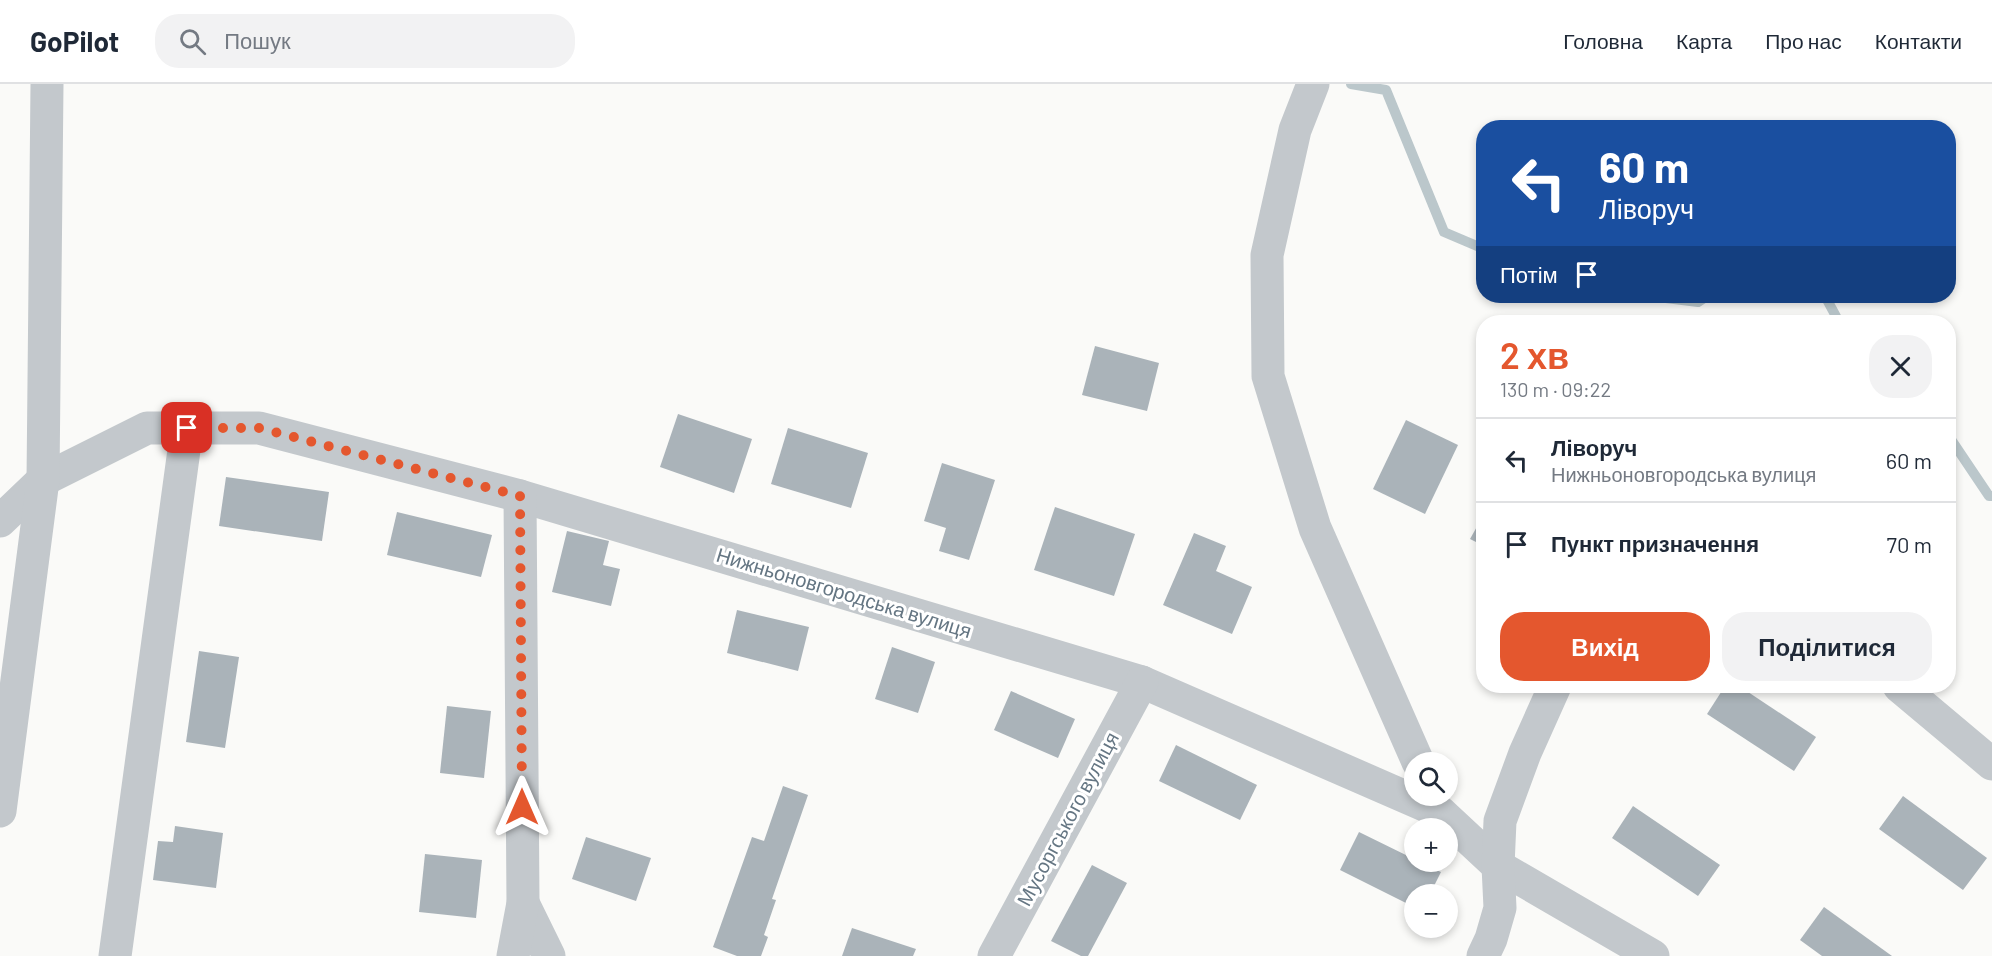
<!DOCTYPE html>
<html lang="uk">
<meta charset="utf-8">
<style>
body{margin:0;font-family:Barlow,sans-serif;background:#f2f2f3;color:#1f2937;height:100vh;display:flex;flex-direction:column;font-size:22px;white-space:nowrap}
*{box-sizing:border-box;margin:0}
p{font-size:20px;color:#747a83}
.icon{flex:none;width:33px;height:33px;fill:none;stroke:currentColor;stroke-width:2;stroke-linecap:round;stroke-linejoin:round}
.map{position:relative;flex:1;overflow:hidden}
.drawer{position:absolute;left:1476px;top:231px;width:480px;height:378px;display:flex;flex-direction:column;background:#fff;border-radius:24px;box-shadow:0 3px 9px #0003}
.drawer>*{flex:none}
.hud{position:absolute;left:1476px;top:36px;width:480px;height:183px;border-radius:24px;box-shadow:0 3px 9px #0003;background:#1a4fa0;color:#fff;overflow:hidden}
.tools{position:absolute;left:1404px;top:668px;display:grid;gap:12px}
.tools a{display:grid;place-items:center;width:54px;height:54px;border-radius:50%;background:#fff;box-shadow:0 3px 9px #0003;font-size:30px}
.pin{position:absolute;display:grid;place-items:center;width:51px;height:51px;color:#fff;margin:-26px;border-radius:12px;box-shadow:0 3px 9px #0006}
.me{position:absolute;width:66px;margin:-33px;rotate:0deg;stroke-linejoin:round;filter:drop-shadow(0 0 4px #0008)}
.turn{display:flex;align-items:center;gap:21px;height:126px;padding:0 24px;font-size:27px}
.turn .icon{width:78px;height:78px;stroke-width:2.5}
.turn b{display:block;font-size:42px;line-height:51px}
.then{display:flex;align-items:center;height:57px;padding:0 24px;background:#0003;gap:12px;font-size:22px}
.round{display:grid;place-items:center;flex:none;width:63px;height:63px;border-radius:24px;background:#f2f2f3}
.head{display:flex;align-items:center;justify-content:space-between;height:102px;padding:0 24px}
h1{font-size:36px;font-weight:600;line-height:45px;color:#e4572e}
.action{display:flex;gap:12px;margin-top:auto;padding:12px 24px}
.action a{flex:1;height:69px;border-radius:24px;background:#e4572e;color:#fff;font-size:24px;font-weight:600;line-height:69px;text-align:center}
.action a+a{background:#f2f2f3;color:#1f2937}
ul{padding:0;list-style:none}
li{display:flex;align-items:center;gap:18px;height:84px;padding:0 24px;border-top:2px solid #e0e1e3}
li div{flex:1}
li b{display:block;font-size:22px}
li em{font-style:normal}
header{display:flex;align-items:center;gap:36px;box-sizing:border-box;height:84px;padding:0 30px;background:#fff;border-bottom:2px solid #e0e1e3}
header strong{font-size:28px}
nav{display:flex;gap:33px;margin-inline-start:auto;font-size:21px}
.search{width:420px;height:54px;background:#f2f2f3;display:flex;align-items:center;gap:15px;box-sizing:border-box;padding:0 21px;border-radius:24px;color:#747a83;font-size:22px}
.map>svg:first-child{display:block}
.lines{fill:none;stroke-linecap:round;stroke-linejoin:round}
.stream{stroke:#bbc7cb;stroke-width:10}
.building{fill:#aab3b9}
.minor{stroke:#c3c8cc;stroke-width:33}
.route{stroke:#e4572e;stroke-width:10;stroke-dasharray:0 18}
.labels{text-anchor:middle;stroke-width:6;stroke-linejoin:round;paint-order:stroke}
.street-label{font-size:20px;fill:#657683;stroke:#fff}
</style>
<header>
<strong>GoPilot</strong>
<div class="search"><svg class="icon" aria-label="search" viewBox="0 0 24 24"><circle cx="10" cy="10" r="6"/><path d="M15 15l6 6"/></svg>Пошук</div>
<nav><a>Головна</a><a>Карта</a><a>Про нас</a><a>Контакти</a></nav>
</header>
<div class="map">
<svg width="1992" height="872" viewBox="0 0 1992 872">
<rect width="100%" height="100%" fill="#fafaf8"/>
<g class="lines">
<g class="stream">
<polyline points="1351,0 1386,6 1444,148 1484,165"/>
<polyline points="1650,212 1698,218 1707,212"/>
<polyline points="1825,212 1839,238"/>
<polyline points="1948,351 1989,412 1992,412"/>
</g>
</g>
<g class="building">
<polygon points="1095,262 1159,279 1147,327 1082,311"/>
<polygon points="678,330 752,355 734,409 660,383"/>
<polygon points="1406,336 1458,361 1425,430 1373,405"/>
<polygon points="788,344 868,369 851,424 771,400"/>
<polygon points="942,379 995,396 969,476 939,467 946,444 924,437"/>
<polygon points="226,393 329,408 322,457 219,442"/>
<polygon points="1055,423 1135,450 1114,512 1034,486"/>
<polygon points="397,428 492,451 481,493 387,471"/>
<polygon points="1484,430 1484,462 1470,455"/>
<polygon points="567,447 609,457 603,481 620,485 611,522 552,508"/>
<polygon points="1194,449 1226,462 1216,487 1252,503 1232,550 1163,521"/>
<polygon points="737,526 809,543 798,587 727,569"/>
<polygon points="892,563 935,578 918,629 875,615"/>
<polygon points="199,567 239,573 225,664 186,658"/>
<polygon points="1725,602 1739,602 1816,653 1794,687 1707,630"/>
<polygon points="1011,607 1075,635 1058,674 994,646"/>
<polygon points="447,622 491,627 484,694 440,689"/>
<polygon points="1176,661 1257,701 1240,736 1159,697"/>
<polygon points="783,702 808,711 772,815 776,816 764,851 768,853 761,872 737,872 713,863 752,753 764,757"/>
<polygon points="1903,712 1987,774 1963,806 1879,745"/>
<polygon points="1633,722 1720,781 1698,812 1612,754"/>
<polygon points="175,742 223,749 216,804 153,796 158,757 173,758"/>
<polygon points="1359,748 1414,775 1414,777 1441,788 1430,810 1414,810 1414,823 1340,786"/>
<polygon points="586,753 651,774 636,817 572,795"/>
<polygon points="425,770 482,776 476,834 419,828"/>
<polygon points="1092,781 1127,799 1088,872 1081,872 1051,857"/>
<polygon points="1824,823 1892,872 1822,872 1800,856"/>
<polygon points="852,844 916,865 913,872 842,872"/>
</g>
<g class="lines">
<g class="minor">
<polyline points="1313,0 1295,46 1267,171 1268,292 1315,444 1418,678"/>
<polyline points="0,437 43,396 147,344 259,344 520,412 1142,598 1440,728 1498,782 1653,872"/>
<polyline points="1899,602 1992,680"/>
<polyline points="0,727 43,396 47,0"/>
<polyline points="523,819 549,872"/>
<polyline points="115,872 187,344"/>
<polyline points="513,872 523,819 520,412"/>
<polyline points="994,872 1142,598"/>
<polyline points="1483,872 1491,855 1500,824 1498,782 1500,737 1525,669 1555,602"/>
</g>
</g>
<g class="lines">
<polyline class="route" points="187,344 259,344 520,412 522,723"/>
</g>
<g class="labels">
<g class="street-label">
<text transform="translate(844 509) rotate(17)" y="7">Нижньоновгородська вулиця</text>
<text transform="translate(1068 735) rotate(-62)" y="7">Мусоргського вулиця</text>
</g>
</g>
</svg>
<div class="tools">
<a><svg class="icon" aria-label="search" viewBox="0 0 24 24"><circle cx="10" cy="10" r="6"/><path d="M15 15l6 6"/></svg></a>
<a>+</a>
<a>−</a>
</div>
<div class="pin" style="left:187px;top:344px;background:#d93025"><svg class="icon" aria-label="arrive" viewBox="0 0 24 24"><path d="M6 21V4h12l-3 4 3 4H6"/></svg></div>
<svg class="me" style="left:522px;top:723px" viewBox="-20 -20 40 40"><path d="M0-17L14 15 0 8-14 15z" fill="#e4572e" stroke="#fff" stroke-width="4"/></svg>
<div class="hud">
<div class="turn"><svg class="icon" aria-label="left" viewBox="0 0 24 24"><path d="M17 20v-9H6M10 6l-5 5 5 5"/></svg><div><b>60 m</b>Ліворуч</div></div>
<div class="then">Потім<svg class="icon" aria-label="arrive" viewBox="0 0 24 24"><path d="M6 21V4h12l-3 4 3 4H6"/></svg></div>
</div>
<section class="drawer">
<div class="head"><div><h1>2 хв</h1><p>130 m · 09:22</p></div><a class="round"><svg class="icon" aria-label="close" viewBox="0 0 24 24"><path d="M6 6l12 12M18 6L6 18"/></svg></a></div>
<ul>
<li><svg class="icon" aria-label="left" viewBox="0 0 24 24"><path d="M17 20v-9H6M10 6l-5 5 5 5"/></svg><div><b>Ліворуч</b><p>Нижньоновгородська вулиця</p></div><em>60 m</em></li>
<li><svg class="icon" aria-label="arrive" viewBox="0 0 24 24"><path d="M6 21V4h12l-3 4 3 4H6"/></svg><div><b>Пункт призначення</b></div><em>70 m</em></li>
</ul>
<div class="action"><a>Вихід</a><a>Поділитися</a></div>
</section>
</div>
